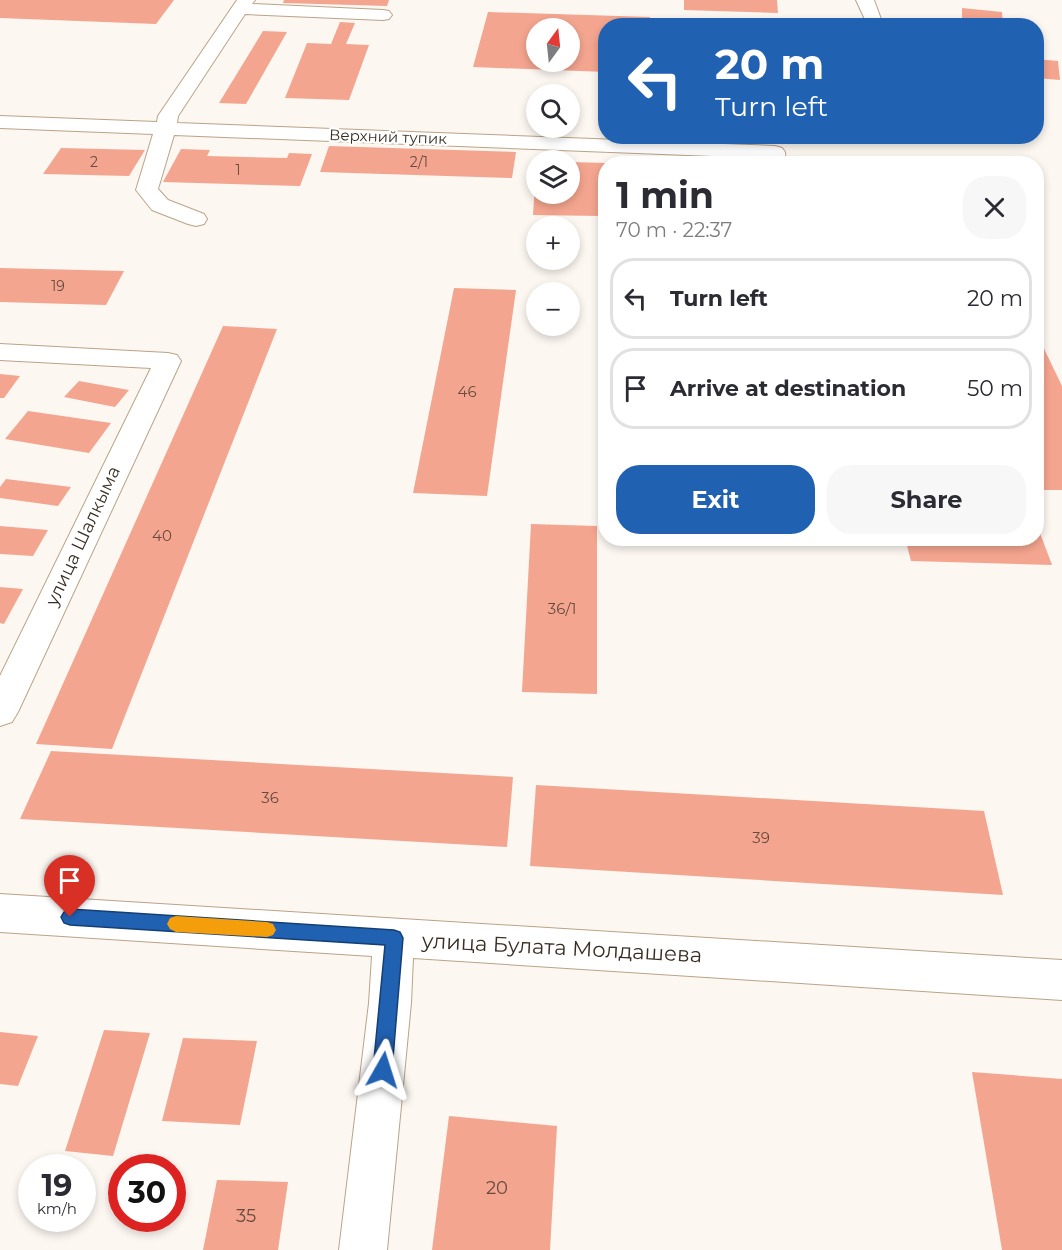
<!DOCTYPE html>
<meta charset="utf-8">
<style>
body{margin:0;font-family:Montserrat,sans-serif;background:#f7f7f7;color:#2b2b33;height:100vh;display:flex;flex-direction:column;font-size:22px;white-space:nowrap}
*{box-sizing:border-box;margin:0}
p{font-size:20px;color:#7c7c81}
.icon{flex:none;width:33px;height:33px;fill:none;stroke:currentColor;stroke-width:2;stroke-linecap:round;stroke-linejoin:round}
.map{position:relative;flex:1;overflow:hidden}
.sheet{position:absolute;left:598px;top:156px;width:446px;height:390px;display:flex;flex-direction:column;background:#fff;border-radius:24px;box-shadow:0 3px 9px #0003}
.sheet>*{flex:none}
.top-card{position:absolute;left:598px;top:18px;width:446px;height:126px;border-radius:24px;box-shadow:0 3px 9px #0003;background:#2161b2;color:#fff;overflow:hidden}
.needle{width:39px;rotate:15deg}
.buttons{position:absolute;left:526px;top:18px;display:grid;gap:12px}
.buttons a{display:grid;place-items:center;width:54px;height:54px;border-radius:50%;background:#fff;box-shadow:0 3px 9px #0003;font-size:30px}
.speed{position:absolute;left:18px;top:1154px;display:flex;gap:12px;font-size:30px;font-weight:700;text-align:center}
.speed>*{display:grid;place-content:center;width:78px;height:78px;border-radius:50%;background:#fff;box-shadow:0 3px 9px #0003;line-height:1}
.speed small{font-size:15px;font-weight:400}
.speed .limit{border:9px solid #d22;background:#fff;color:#111}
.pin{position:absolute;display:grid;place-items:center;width:51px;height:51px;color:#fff;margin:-62px -26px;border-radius:50% 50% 50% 0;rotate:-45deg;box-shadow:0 0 6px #0007}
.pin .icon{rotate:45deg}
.me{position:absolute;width:66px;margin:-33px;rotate:6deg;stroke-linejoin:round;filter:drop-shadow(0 0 4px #0008)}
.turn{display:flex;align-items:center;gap:21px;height:126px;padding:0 18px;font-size:27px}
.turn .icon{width:78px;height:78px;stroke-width:2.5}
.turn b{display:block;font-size:42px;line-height:51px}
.round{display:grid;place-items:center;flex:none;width:63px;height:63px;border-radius:24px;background:#f7f7f7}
.summary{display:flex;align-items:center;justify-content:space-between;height:102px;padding:0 18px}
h1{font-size:36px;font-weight:700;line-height:45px}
.primary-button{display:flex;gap:12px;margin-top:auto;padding:12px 18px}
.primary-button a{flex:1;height:69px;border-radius:24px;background:#2161b2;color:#fff;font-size:24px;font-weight:700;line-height:69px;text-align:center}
.primary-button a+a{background:#f7f7f7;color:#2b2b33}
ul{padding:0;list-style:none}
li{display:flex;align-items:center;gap:18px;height:81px;margin:0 12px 9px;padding:0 6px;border:3px solid #e1e1e2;border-radius:24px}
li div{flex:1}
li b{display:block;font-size:22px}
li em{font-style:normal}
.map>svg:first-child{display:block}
.building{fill:#f4a58f;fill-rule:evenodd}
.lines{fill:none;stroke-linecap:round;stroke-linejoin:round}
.minor-casing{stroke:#baa388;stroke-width:2}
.minor{fill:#fff;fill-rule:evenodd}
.route{fill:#2161b2;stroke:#153f74;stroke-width:1.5}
.slow{fill:#f59e0b}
.labels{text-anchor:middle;stroke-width:4.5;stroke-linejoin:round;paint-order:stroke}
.far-number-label{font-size:14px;fill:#674c3f}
.far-street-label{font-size:15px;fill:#382e24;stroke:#fff}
.number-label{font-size:15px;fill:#674c3f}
.street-label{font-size:18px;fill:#382e24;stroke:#fff}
.near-number-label{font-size:18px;fill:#674c3f}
.near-street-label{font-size:21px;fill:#382e24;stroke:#fff}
</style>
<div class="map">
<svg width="1062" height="1250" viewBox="0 0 1062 1250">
<rect width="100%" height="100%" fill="#fcf7f1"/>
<g class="building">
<polygon points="0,0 174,0 156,24 0,18"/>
<polygon points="284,0 389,0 387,6 283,3"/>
<polygon points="684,0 777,0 778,13 684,10"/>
<polygon points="962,8 1002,12 1003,26 949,26 949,18 962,19"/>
<path d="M488,12L650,17L649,26H606V72L473,67ZM537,28H570V62H537Z"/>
<polygon points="340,22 355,23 346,44 369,45 349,100 285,98 307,43 331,44"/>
<polygon points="263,31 287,32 246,104 219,103"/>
<polygon points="1036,59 1058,61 1060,80 1036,78"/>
<polygon points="329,146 516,152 512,178 320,172"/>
<polygon points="61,148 145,150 129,176 43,174"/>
<polygon points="181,149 210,150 207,156 287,158 289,153 312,154 300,186 163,182"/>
<polygon points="570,162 606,163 606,179 601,179 601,216 533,215 535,181 537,194 570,194"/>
<polygon points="0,268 124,271 106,305 0,302"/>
<polygon points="454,288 516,290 487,496 413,493"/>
<polygon points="223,326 277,329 112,749 36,744"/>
<polygon points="1036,332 1062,386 1062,490 1036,490"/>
<polygon points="0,374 20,376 4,398 0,398"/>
<polygon points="79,381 129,390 115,407 64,397"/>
<polygon points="28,411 111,423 89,453 5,439"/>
<polygon points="6,479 71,487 58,506 0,498 0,487"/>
<polygon points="531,524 597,526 597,694 522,692"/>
<polygon points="1037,525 1052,565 911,561 905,538 1036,538"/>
<polygon points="0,526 48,530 33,556 0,554"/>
<polygon points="0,587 23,589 4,624 0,623"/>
<polygon points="51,751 513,777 507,847 20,819"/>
<polygon points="536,785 984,811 1003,895 530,866"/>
<polygon points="104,1030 150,1033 113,1156 65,1151"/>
<polygon points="0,1032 38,1036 18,1086 0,1084"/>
<polygon points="183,1038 257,1041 240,1125 162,1121"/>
<polygon points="972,1072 1062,1079 1062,1250 1002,1250"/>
<polygon points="449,1116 557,1126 550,1250 432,1250"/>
<polygon points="217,1180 288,1182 278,1250 203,1250"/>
</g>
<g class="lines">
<g class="minor-casing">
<g id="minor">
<polygon points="237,0 255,0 252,4 383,10 389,11 392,15 389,19 383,20 245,14 178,116 177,123 775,146 782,148 785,152 786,164 764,164 764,158 174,135 158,189 168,200 204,214 207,219 204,224 196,226 188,224 152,210 136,190 153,134 0,128 0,116 157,122 158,116"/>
<polygon points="856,0 874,0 881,19 896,22 899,26 868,26"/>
<polygon points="0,344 168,353 177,355 181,361 18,712 12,722 0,726 0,676 151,368 0,360"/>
<polygon points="0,894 1062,960 1062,1000 413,958 411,1003 387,1250 339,1250 369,1003 372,956 0,932"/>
</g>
</g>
<use href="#minor" class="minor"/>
</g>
<polygon class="route" points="70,909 394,930 400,932 403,938 392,1070 389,1077 383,1079 376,1077 373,1070 385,945 70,925 64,923 61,917 64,912"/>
<polygon class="slow" points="176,916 267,922 273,924 276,930 273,935 267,937 176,932 170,929 167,924 170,918"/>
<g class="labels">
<g class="far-number-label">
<text x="94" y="167">2</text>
<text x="419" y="167">2/1</text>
<text x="238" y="175">1</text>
<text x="58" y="291">19</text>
</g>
<g class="far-street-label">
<text transform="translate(388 137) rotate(2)" y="5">Верхний тупик</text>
</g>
<g class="number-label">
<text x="467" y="397">46</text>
<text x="162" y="541">40</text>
<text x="562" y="614">36/1</text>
<text x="270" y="803">36</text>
<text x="761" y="843">39</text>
</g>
<g class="street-label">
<text transform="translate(83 536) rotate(-65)" y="6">улица Шалкыма</text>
</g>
<g class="near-number-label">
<text x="497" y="1194">20</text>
<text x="246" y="1222">35</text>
</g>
<g class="near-street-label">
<text transform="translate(562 948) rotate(3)" y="7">улица Булата Молдашева</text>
</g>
</g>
</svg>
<div class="buttons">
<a><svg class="needle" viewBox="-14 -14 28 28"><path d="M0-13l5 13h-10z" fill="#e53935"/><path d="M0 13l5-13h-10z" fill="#7c7c81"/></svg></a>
<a><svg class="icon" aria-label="search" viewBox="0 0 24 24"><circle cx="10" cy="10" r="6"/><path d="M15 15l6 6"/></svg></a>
<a><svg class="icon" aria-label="layers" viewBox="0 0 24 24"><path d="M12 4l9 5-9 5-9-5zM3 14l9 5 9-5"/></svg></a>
<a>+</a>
<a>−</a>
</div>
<div class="speed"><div>19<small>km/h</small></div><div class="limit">30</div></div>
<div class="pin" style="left:70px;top:917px;background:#d93025"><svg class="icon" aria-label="arrive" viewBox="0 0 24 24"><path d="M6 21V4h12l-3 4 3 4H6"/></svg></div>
<svg class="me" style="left:383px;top:1070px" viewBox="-20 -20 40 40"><path d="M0-17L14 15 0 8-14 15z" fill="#2161b2" stroke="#fff" stroke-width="4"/></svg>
<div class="top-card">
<div class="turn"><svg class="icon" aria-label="left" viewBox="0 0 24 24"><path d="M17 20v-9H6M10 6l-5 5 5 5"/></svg><div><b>20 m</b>Turn left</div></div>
</div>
<section class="sheet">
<div class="summary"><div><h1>1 min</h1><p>70 m · 22:37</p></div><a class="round"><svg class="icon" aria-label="close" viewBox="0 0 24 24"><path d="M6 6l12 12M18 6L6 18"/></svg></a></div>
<ul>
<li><svg class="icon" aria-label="left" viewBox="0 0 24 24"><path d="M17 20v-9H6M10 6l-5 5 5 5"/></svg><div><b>Turn left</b></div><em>20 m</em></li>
<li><svg class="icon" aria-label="arrive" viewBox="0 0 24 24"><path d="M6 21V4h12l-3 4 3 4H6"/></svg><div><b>Arrive at destination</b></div><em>50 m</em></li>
</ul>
<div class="primary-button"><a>Exit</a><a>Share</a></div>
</section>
</div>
